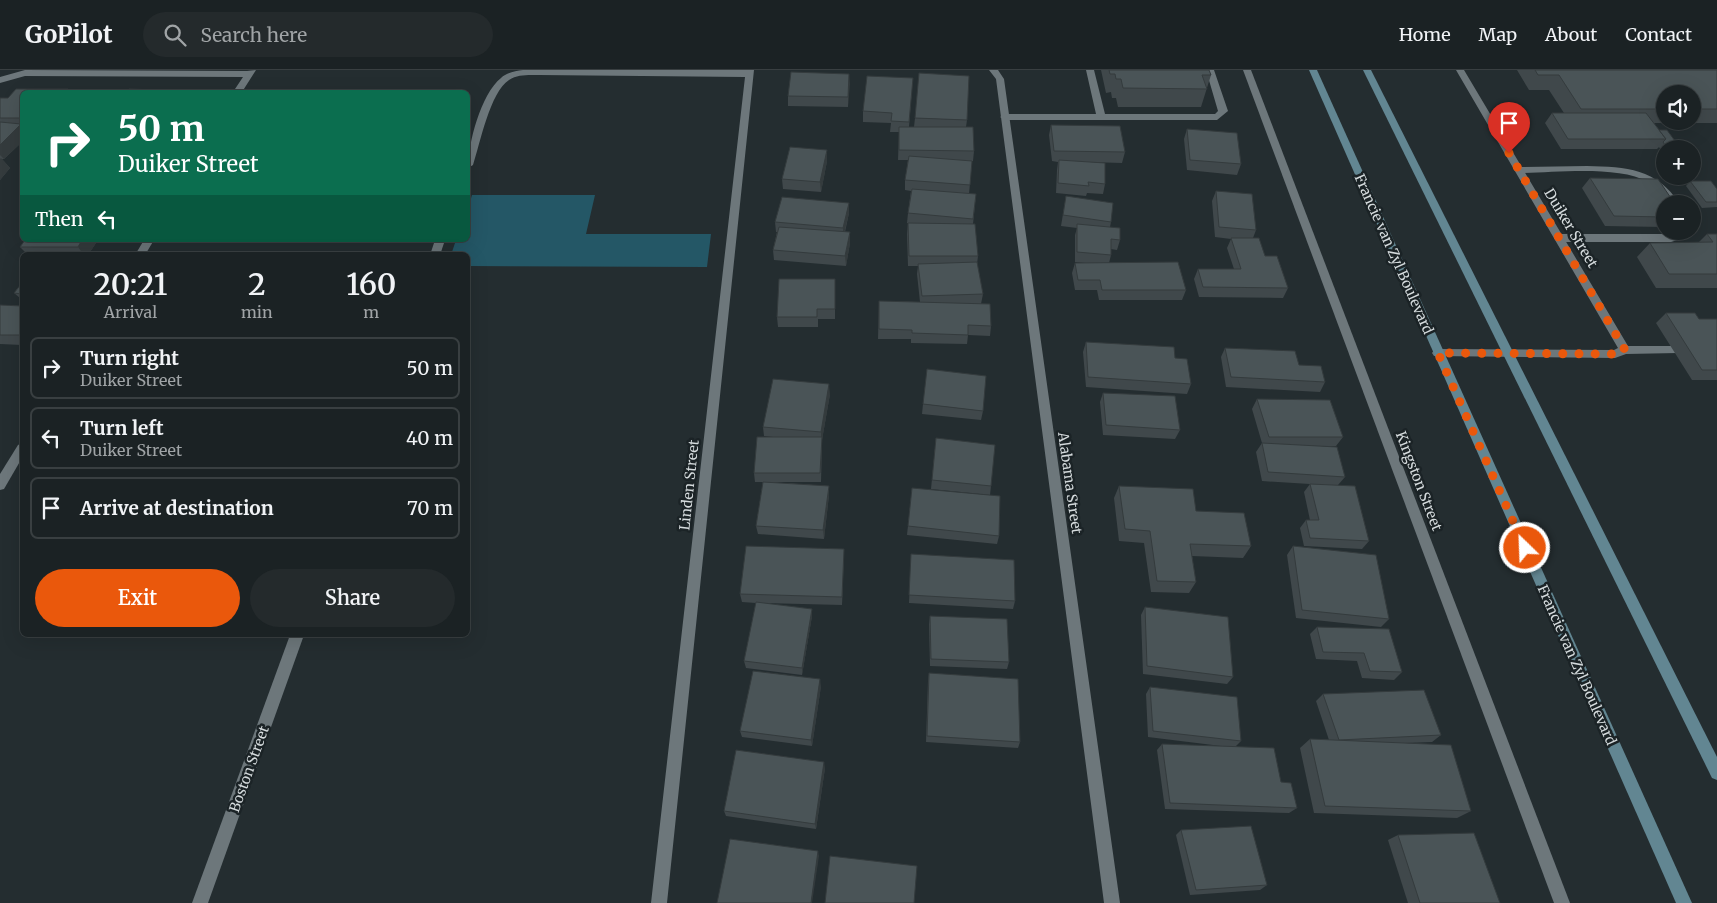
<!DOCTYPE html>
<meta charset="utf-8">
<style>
body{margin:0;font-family:Merriweather,serif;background:#242a2c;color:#f1f3f6;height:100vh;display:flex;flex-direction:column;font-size:19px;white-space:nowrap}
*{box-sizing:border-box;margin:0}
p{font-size:16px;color:#a0a4a6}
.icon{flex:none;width:28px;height:28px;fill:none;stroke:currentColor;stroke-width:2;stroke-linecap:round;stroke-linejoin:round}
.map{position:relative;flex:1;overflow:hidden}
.drawer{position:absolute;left:20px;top:182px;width:450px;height:385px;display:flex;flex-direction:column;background:#1b2224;border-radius:8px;box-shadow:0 5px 20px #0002,0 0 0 1px #393f41}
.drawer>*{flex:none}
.top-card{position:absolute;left:20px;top:20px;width:450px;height:152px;border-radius:8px;box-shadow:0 5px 20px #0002,0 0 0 1px #393f41;background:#0b6e4f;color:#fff;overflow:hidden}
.controls{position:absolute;left:1656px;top:15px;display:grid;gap:10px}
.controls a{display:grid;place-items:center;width:45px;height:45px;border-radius:50%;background:#1b2224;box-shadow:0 5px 20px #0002,0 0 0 1px #393f41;font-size:25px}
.pin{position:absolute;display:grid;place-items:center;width:42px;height:42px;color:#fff;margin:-51px -21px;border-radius:50% 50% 50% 0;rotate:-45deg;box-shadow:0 0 5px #0007}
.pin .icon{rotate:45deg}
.me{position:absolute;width:55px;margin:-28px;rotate:336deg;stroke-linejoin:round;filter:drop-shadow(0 0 4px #0008)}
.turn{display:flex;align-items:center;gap:18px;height:105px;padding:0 15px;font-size:22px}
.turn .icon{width:65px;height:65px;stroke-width:2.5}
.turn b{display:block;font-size:35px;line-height:42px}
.then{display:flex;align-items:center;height:48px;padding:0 15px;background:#0003;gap:10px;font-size:19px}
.eta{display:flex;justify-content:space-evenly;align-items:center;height:85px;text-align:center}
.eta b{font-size:30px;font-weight:600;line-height:35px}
.primary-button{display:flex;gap:10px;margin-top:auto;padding:10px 15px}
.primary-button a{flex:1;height:58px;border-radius:30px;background:#ea580c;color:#fff;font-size:20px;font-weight:600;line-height:58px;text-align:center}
.primary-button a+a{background:#242a2c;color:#f1f3f6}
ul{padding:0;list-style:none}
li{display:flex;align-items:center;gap:15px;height:62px;margin:0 10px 8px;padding:0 5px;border:2px solid #393f41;border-radius:8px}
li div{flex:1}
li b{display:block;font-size:19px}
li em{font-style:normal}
header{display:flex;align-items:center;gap:30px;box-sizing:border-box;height:70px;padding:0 25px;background:#1b2224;border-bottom:1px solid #393f41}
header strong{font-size:24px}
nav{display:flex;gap:28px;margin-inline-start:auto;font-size:18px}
.search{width:350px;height:45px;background:#242a2c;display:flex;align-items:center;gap:12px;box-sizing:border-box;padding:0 18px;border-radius:28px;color:#a0a4a6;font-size:19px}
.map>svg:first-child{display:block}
.green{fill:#245766}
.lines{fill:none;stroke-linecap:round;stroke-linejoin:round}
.lane{fill:#6d777b;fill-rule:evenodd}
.street{fill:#6d777b;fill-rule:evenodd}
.secondary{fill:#628692;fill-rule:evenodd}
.wall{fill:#40484b;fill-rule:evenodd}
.shaded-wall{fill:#343b3d}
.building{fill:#4a5457;stroke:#343b3d}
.route{stroke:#ea580c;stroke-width:9;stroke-dasharray:0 16.2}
.labels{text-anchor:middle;stroke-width:5;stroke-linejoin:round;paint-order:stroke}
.street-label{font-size:14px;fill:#d5dbdd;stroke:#1b2326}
</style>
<header>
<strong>GoPilot</strong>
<div class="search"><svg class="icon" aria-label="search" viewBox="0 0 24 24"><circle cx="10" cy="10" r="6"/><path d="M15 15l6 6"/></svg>Search here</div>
<nav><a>Home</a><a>Map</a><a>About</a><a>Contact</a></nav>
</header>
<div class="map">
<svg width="1717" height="833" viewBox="0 0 1717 833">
<rect width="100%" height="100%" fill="#242d30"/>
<polygon class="green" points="472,125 595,125 586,164 711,164 707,197 468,196 468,185 451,185 456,170 468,170 468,138"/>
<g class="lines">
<g class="lane">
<polygon points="1086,0 1094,0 1105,44 1215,44 1218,41 1206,0 1214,0 1228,41 1217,50 1005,50 1000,47 1005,44 1096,44"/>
<path d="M1587,96C1627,97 1656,98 1680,134H1670C1664,125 1658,117 1648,112C1618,95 1554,103 1519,103L1514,100L1519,97Z"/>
<polygon points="1679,161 1690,161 1684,168 1671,172 1559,172 1554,168 1559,164 1671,164"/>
</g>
<g class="street">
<polygon points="25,0 247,1 256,0 242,22 233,22 243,7 25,6 0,13 0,7"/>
<path d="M523,0H754L667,833H651L745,7L539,5C529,5 518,4 509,10C490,22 480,74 473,95L468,98C468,73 481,24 501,8C506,3 515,1 523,0Z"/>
<polygon points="989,0 998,0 1004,9 1120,833 1104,833 996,9"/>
<polygon points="1243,0 1251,0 1570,833 1554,833"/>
<polygon points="1456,0 1464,0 1628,276 1674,276 1680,280 1678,283 1626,284 1615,288 1434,286 1432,283 1434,280 1438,279 1614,280 1618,278"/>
<polygon points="144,170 154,170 145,185 135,185"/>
<polygon points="435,170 445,170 440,185 430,185"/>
<polygon points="22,373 22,388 4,419 0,420 0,404 18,375"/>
<polygon points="290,565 304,565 208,833 192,833"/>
</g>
<g class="secondary">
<polygon points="1309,0 1317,0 1692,833 1676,833"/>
<polygon points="1363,0 1371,0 1717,687 1717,710 1712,708"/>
</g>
</g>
<g class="wall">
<polygon points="1101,0 1209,0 1211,5 1201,37 1118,37 1116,28 1112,28 1111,22 1106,23"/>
<path d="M1517,0H1717V53H1654L1659,60L1678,75L1675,79H1665V80H1661L1659,77L1657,79H1561L1545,53L1552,43H1564L1549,20H1529ZM1665,24H1692V51H1665Z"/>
<polygon points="849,4 848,37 788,36 788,26"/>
<polygon points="912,18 909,57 914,57 915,48 967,50 966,57 974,81 973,91 972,91 969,124 976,124 973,154 978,186 977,194 983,224 981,234 991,256 990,266 968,265 967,274 911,273 911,269 878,269 879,231 920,232 917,204 918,196 908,196 907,164 908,153 909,153 907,153 908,143 911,121 905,120 905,110 908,90 898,90 899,62 890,62 891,53 863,52 863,41"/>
<polygon points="16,19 68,19 71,22 22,22 22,72 4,89 2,89 10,98 0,110 0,28 8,28"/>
<polygon points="1051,55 1125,82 1122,93 1089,92 1105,114 1103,124 1087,123 1086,126 1056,123 1057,100 1058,92 1052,91 1049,65"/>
<polygon points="1187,59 1241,94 1237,105 1187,100 1184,69"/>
<polygon points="827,80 827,91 821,122 783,119 782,109"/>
<polygon points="1590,108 1665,134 1665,155 1663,157 1605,156 1582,118"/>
<polygon points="1690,111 1717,119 1717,137 1702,138 1686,116"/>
<polygon points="1216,121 1256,160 1253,168 1288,218 1283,228 1199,227 1194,209 1198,199 1234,199 1227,178 1231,169 1215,167 1212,131"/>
<polygon points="1066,126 1111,152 1110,157 1120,170 1117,180 1111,179 1111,185 1109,193 1186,220 1182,230 1099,230 1097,220 1075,220 1072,203 1075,193 1085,193 1075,192 1075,165 1077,158 1061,156"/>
<polygon points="849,143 845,162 850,162 850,173 846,196 774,190 773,180 777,162 776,162 775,152"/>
<polygon points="1707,164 1717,164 1717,218 1656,218 1637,187 1650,173 1699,172"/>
<polygon points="98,170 88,185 28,185 20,177"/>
<polygon points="835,209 835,249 818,249 818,257 778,257 777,247"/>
<polygon points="22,213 22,228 20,228 14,223"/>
<polygon points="0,235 22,236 22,275 0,274"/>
<polygon points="1666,243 1699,249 1717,249 1717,310 1692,310 1656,253"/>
<polygon points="1086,272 1175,288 1191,314 1187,324 1086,317 1083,282"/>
<polygon points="1225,278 1325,312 1320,322 1226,317 1221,287"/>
<polygon points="1103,323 1180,360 1175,369 1103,365 1100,332"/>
<polygon points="830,324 822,370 821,412 769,412 829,416 829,425 824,469 758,464 756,456 763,412 755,412 754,403 773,367 764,366 763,357"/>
<polygon points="1257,329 1343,367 1336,376 1322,376 1345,407 1338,415 1369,471 1362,479 1304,476 1300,458 1306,450 1310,450 1304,422 1310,414 1262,411 1256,382 1262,373 1252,339"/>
<polygon points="923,334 983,341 981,350 922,344"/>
<polygon points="936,368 991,416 990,425 931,419"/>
<polygon points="1119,416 1196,441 1251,476 1243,488 1192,486 1196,512 1189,523 1151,522 1144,473 1119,471 1114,428"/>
<polygon points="912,418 999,466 997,474 907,465"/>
<polygon points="1293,476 1389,549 1381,557 1296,548 1287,485"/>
<polygon points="844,479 842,535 763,533 812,539 812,546 802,605 746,598 744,591 756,533 742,532 740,524"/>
<polygon points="911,492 1015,531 1013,539 909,533"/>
<polygon points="1145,537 1233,607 1227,614 1143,604 1141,545"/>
<polygon points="930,546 1009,592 1007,599 930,596 929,554"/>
<polygon points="1317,557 1402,602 1394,610 1362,608 1357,591 1316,589 1310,564"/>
<polygon points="929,603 1020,672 1018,678 926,672 928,611"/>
<polygon points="821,616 812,676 742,667 740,661"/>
<polygon points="1150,617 1241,671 1236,676 1281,712 1297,738 1289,743 1165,739 1157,680 1162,674 1221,676 1148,667 1146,624"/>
<polygon points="1323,624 1441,665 1432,672 1406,673 1471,741 1457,748 1314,743 1300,678 1310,669 1329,670 1316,631"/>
<polygon points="825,698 816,759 726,746 724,741"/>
<polygon points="1181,760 1267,815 1260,820 1190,825 1176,765"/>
<polygon points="1398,765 1500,833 1408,833 1388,770"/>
</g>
<g class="shaded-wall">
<polygon points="849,4 850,14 848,37 848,27"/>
<polygon points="21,54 22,56 22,72 4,89 0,85 0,75"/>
<polygon points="827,80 827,91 821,122 820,112"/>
<polygon points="1,88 10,98 0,110 0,89"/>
<polygon points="849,133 849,143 843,168 843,158"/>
<polygon points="850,162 850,173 846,196 845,186"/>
<polygon points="82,170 98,170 88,185 84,185 78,177"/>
<polygon points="829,314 830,324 822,370 821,412 821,362"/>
<polygon points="829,416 829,425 824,469 823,460"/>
<polygon points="844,479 844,487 842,535 842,527"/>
<polygon points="812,539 812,546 802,605 802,598"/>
<polygon points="820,609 821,616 812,676 811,670"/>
<polygon points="824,692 825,698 816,759 815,754"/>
<polygon points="818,781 819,786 812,833 811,833"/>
</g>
<g class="building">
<polygon points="1109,0 1209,0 1211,5 1202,5 1207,19 1123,18 1121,9 1116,9 1115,4 1110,4"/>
<polygon points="1535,0 1717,0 1717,39 1692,39 1692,24 1665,24 1665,39 1581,39 1559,5 1538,5"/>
<polygon points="791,2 849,4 848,27 788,26"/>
<polygon points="919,3 969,6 967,50 915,48"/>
<polygon points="867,6 913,8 909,52 891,51 892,43 863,41"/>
<polygon points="16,19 68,19 65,22 22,22 22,48 0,48 0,28 8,28"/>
<polygon points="129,19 187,21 186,22 126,22"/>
<polygon points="1552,43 1646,43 1666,69 1568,69"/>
<polygon points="0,52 21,54 0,75"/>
<polygon points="1051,55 1120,56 1125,82 1054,81"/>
<polygon points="899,57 973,57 974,81 899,80"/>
<polygon points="1187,59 1237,63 1241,94 1190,90"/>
<polygon points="1659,60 1667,60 1678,75 1665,75 1663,72 1666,69"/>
<polygon points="790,77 827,80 820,112 782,109"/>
<polygon points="909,86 972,91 970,115 905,110"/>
<polygon points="1059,90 1105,93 1105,114 1088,112 1089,116 1058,113"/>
<polygon points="1590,108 1658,109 1675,134 1665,134 1665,147 1614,146"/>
<polygon points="1690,111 1711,111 1717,119 1717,132 1706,132"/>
<polygon points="912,119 976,124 973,149 908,143"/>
<polygon points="1216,121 1252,124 1256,160 1219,157"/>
<polygon points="1066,126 1113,133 1111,152 1063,145"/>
<polygon points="782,127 849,133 843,158 775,152"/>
<polygon points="908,153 975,154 978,186 909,186"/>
<polygon points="1077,154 1120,158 1120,170 1111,169 1111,185 1077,182"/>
<polygon points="779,157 850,162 845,186 773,180"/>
<polygon points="1707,164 1717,164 1717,204 1669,204 1650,173 1713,172"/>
<polygon points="1231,168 1259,168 1265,186 1277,186 1288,218 1203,217 1198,199 1241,199"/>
<polygon points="25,170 82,170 78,177 20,177"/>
<polygon points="977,192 983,224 922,226 918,194"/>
<polygon points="1178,192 1186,220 1102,220 1100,210 1078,210 1075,193"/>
<polygon points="779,209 835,209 835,239 817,239 817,247 777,247"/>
<polygon points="22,213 22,224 14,223"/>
<polygon points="879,231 990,234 991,256 968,255 968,265 912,263 912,260 879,259"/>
<polygon points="0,235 22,236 22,263 21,265 0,265"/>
<polygon points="1666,243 1695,243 1699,249 1717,249 1717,300 1702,300"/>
<polygon points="1086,272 1174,277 1175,288 1187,289 1191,314 1088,307"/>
<polygon points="1225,278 1295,281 1299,295 1321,296 1325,312 1231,307"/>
<polygon points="927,299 986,306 983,341 923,334"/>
<polygon points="773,309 829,314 821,362 763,357"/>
<polygon points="1103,323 1175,326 1180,360 1106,355"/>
<polygon points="1257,329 1330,330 1343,367 1269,367"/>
<polygon points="757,367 822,367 820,403 754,403"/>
<polygon points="936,368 995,375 991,416 932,410"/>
<polygon points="1262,373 1337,377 1345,407 1268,402"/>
<polygon points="763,412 829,416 823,460 756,456"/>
<polygon points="1310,414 1355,416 1369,471 1310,468 1306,450 1319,450"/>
<polygon points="1119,416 1193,419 1196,441 1244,443 1251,476 1190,474 1196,512 1157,511 1150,461 1125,459"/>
<polygon points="912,418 1000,426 999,466 908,456"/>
<polygon points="746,476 844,479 842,527 740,524"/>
<polygon points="1293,476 1376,485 1389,549 1302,540"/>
<polygon points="911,484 1014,490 1015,531 909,525"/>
<polygon points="756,532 812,539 802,598 744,591"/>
<polygon points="1145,537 1228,547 1233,607 1147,596"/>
<polygon points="930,546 1007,549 1009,592 931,589"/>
<polygon points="1317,557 1389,559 1402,602 1370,601 1364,583 1323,582"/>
<polygon points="753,601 820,609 811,670 740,661"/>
<polygon points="929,603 1018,609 1020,672 927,666"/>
<polygon points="1150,617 1237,627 1241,671 1153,661"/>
<polygon points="1424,620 1441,665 1339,670 1323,624"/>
<polygon points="1310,669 1451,675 1471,741 1325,736"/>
<polygon points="1162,674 1274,678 1281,712 1291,713 1297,738 1170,733"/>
<polygon points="736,680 824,692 815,754 724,741"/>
<polygon points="1251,756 1267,815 1196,820 1181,760"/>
<polygon points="1474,763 1500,833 1420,833 1398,765"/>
<polygon points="730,769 818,781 811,833 717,833"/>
<polygon points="830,786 917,796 914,833 825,833"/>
</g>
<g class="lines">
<polyline class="route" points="1509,83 1625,280 1615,284 1438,283 1525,478"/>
</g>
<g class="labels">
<g class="street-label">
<text transform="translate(1571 158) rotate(59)" y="5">Duiker Street</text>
<text transform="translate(1394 184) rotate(66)" y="5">Francie van Zyl Boulevard</text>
<text transform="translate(1419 411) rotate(69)" y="5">Kingston Street</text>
<text transform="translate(1070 413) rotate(82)" y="5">Alabama Street</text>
<text transform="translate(689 415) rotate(-84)" y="5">Linden Street</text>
<text transform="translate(1577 595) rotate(66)" y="5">Francie van Zyl Boulevard</text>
<text transform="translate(249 699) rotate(-70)" y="5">Boston Street</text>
</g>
</g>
</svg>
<div class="controls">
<a><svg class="icon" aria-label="sound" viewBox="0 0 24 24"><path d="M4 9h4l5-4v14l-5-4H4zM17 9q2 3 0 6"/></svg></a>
<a>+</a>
<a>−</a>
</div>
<div class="pin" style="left:1509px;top:83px;background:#d93025"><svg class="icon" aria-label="arrive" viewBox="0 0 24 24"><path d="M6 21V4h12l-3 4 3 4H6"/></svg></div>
<svg class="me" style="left:1525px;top:478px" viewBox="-20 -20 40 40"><circle r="17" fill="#ea580c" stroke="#fff" stroke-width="3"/><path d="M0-11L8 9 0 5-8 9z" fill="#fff"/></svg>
<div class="top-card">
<div class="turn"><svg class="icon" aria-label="right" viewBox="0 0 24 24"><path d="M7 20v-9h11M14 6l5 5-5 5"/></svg><div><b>50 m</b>Duiker Street</div></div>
<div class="then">Then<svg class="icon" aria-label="left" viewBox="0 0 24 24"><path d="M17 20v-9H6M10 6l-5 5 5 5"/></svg></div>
</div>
<section class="drawer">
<div class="eta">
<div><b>20:21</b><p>Arrival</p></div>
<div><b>2</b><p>min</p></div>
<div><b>160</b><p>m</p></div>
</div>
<ul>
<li><svg class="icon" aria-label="right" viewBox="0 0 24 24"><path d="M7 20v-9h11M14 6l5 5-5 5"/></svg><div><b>Turn right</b><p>Duiker Street</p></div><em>50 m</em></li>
<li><svg class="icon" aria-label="left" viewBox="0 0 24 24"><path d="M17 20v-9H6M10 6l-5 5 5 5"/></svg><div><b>Turn left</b><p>Duiker Street</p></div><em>40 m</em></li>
<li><svg class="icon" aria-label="arrive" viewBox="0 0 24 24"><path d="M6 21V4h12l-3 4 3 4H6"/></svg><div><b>Arrive at destination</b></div><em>70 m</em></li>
</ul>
<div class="primary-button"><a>Exit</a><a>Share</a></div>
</section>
</div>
